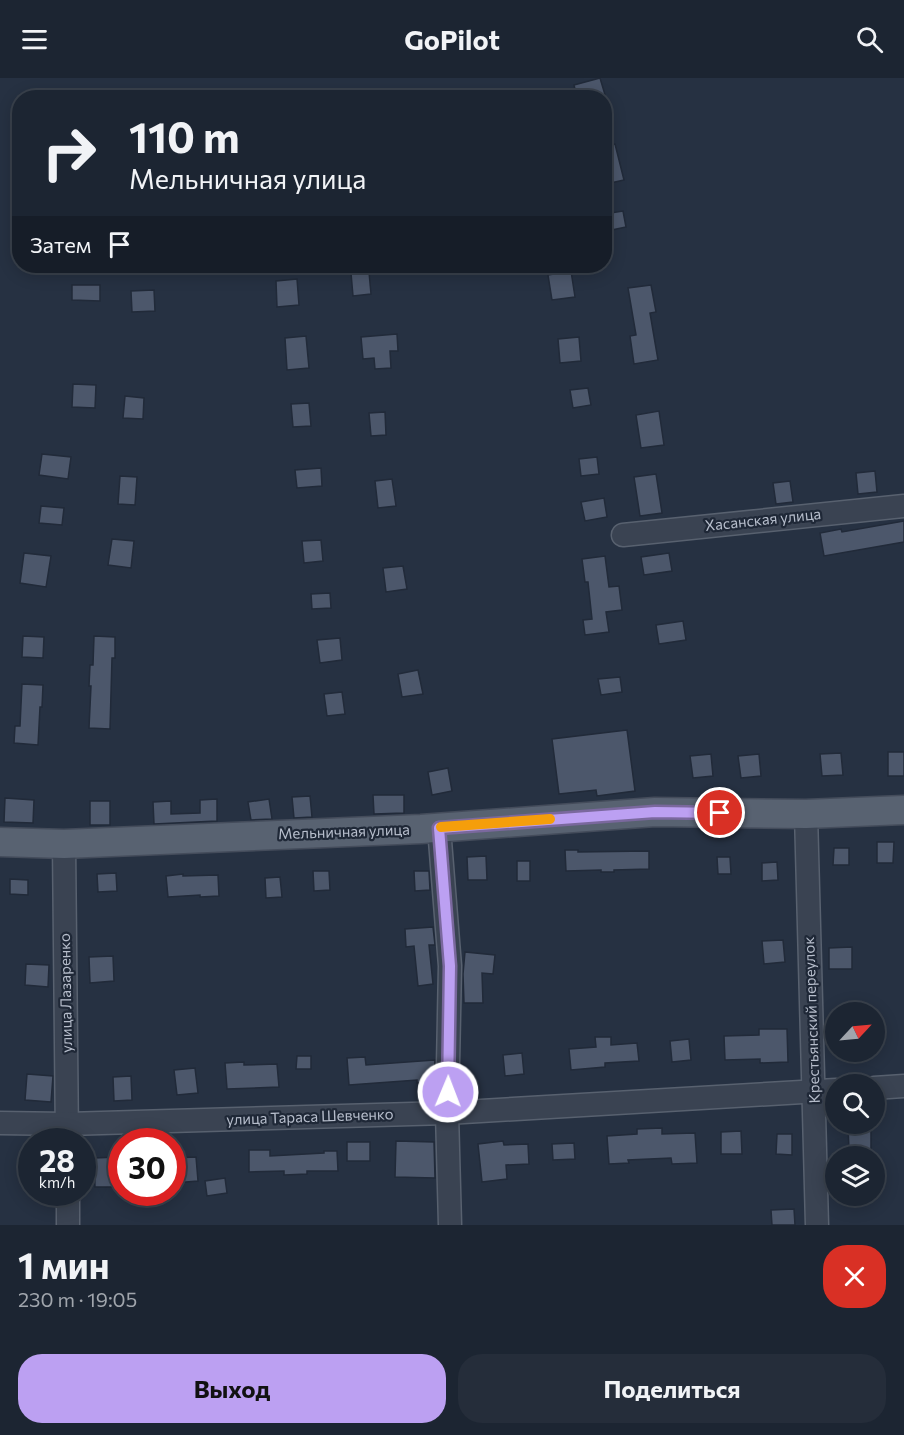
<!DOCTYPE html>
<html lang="ru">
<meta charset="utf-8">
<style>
body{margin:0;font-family:Commissioner,sans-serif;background:#252d3a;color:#f1f3f6;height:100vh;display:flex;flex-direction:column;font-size:22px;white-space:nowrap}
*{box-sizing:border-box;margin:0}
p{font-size:20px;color:#a0a5ac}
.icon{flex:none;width:33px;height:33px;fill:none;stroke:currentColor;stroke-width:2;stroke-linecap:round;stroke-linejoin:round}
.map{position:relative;height:1147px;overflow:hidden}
.sheet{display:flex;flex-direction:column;background:#1c2532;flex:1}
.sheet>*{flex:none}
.top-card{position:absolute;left:12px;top:12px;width:600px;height:183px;border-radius:24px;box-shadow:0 3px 15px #0003,0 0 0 2px #3a424d;background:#1c2532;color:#f1f3f6;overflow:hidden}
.needle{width:39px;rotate:64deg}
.buttons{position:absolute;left:825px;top:924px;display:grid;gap:12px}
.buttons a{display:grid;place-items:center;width:60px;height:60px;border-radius:50%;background:#1c2532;box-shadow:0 3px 15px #0003,0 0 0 2px #3a424d;font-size:30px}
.speed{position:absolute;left:18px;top:1050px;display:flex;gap:12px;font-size:30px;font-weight:700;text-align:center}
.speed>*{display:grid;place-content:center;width:78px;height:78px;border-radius:50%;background:#1c2532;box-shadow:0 3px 15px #0003,0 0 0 2px #3a424d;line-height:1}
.speed small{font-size:15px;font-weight:400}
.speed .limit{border:9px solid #d22;background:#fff;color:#111}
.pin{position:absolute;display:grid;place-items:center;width:51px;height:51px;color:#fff;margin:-26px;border:3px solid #fff;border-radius:50%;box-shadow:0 2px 6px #0007}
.me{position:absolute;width:66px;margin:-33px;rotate:1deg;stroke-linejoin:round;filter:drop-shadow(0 0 4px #0008)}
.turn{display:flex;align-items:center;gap:21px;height:126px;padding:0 18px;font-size:27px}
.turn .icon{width:78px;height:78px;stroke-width:2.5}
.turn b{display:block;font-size:42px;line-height:51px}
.then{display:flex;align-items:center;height:57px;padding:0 18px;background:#0003;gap:12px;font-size:22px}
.round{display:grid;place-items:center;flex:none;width:63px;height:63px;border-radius:24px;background:#252d3a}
.head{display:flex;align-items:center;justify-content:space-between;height:102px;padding:0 18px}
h1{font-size:36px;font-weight:700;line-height:45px}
.button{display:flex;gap:12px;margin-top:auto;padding:12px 18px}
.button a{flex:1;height:69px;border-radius:24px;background:#bca0f2;color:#111;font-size:24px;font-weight:700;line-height:69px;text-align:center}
.button a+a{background:#252d3a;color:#f1f3f6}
header{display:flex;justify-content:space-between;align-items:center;height:78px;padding:0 18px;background:#1c2532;font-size:27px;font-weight:700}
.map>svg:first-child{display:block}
.building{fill:#4c576b;stroke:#212a39;stroke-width:1.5}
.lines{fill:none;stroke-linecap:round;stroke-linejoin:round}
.minor-casing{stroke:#58616f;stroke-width:25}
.major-casing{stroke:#444c5b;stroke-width:31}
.minor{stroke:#3a4352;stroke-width:22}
.major{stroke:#586271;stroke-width:28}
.route-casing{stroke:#7a689d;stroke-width:15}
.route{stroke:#bca0f2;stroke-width:10}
.slow{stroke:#f59e0b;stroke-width:10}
.labels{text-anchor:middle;stroke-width:4.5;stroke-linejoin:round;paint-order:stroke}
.street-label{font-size:15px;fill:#b7becc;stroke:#1f2837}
</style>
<header><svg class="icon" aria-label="menu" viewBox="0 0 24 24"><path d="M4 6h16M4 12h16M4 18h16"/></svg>GoPilot<svg class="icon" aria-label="search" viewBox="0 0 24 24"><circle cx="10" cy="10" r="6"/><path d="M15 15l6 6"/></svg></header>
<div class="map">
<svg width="904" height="1147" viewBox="0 0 904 1147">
<rect width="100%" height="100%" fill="#263142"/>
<g class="building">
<polygon points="600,0 606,20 577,20 574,7"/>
<polygon points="615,66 624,102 606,106 604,99 604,68"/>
<polygon points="623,133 626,149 607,153 604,136"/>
<polygon points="571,193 575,219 552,222 548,197"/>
<polygon points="369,194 371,216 353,218 351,195"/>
<polygon points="297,201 299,227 277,229 276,203"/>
<polygon points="72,207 100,207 100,223 72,222"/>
<polygon points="651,207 656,234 650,235 658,282 634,286 630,258 636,257 628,210"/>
<polygon points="154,212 155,233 132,234 131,213"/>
<polygon points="397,256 398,273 390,273 391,290 375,291 374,280 363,281 361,259"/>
<polygon points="306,258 309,290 287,292 285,260"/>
<polygon points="579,259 581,283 560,285 558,261"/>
<polygon points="73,306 96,307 95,330 72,329"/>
<polygon points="588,310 591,327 573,330 570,312"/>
<polygon points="125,318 144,320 143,341 123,340"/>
<polygon points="309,325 311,348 293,349 291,326"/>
<polygon points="659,333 664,367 641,370 636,337"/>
<polygon points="385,334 386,357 371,358 369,335"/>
<polygon points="42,376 71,379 68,401 39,397"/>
<polygon points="597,379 599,396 581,398 579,381"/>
<polygon points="321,390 322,408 297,410 295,392"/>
<polygon points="875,393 877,414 858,416 856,395"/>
<polygon points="656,396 662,435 640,438 634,399"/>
<polygon points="120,398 137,399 135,427 118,426"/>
<polygon points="392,401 396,428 378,430 375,403"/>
<polygon points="790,403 793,424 776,426 773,405"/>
<polygon points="604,420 607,439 585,443 581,424"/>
<polygon points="41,428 64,430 62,447 39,445"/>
<polygon points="904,443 904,464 824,478 820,455 841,451 842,454"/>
<polygon points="112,461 134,463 131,490 108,487"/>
<polygon points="321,462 323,483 304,485 302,463"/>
<polygon points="24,475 51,478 46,509 20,505"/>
<polygon points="669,475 672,493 644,497 641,479"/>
<polygon points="605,478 609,509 619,508 622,532 606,534 609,554 585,557 583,542 592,541 588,504 585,504 582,481"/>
<polygon points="403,488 407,511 386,514 383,490"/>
<polygon points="330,515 331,530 312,531 311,516"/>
<polygon points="683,543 686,562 659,566 656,547"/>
<polygon points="23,558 44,559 43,580 22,579"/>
<polygon points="94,558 115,559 115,580 112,580 110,651 89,650 91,608 89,608 90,587 93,587"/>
<polygon points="340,560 342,582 320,585 317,562"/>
<polygon points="418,592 423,616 402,619 398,596"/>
<polygon points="620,599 622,614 601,617 598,601"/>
<polygon points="22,606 43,607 42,629 40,629 38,667 14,665 15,648 20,648"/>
<polygon points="342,614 345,636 327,638 324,616"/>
<polygon points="627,652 635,713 597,718 596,712 559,716 552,661"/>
<rect x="888" y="674" width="16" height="24"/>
<polygon points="841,675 843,697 822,698 820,676"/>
<polygon points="711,676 713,698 693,700 690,678"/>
<polygon points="759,676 761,698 741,700 738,678"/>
<polygon points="448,690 452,713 432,717 428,694"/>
<polygon points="373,717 404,717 404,735 374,736"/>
<polygon points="310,718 312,739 294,740 292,719"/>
<polygon points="5,720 34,722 33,745 4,744"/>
<polygon points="217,721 217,743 154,746 153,724 171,723 171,736 200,735 200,722"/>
<polygon points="269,721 272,741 251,742 248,724"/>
<rect x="90" y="723" width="20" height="24"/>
<polygon points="877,764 894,764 893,785 877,785"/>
<polygon points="834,770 849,770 849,787 833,787"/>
<polygon points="565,772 578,772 578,774 649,773 649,791 614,792 614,794 601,794 601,792 566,793"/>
<polygon points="486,778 487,802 468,802 467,779"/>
<polygon points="717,779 730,779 731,796 718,796"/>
<rect x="517" y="783" width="13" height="20"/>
<polygon points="777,784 778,802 762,803 762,785"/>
<polygon points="313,793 329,793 330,812 314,813"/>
<polygon points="414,793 429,793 430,812 415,813"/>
<polygon points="116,795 117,813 98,814 97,796"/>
<polygon points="183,796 183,798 218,797 219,818 200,819 200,817 168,819 166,798"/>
<polygon points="280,799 282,819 266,820 265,800"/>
<polygon points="10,801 28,802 28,817 10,816"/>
<polygon points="433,849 435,867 429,867 433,906 418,908 414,868 406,869 405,851"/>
<polygon points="783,862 785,884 764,886 762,863"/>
<polygon points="852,869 852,891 829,891 829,870"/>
<polygon points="465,874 495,877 493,896 482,895 483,925 464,925 463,896"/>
<polygon points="113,878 114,903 90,905 89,879"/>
<polygon points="26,886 49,887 48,909 25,907"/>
<polygon points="759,951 787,951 788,984 760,985 760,981 725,982 724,958 759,957"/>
<polygon points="595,959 611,959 611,967 637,965 639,983 605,985 605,989 571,992 569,971 596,969"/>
<polygon points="689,961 691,982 672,984 670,963"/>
<polygon points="522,975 524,996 505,998 503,977"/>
<polygon points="297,978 311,978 311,991 296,991"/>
<polygon points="365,979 366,987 435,982 434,1005 417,1005 417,1002 349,1007 347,980"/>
<polygon points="244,984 244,987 277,986 279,1009 227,1011 225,985"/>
<polygon points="195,990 198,1015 177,1017 174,992"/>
<polygon points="27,996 53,998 51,1024 25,1022"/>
<polygon points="131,998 132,1022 114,1023 113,999"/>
<polygon points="848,1049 871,1049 871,1072 849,1072"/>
<polygon points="662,1050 662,1056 695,1055 697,1085 672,1086 671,1080 628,1082 629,1085 609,1086 607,1058 637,1056 637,1051"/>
<polygon points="741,1053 742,1076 721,1076 721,1054"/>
<polygon points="777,1056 792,1056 792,1077 776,1076"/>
<polygon points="396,1063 434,1064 435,1100 395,1099"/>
<polygon points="503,1063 504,1067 528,1066 529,1086 506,1087 507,1101 482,1104 478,1066"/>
<rect x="347" y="1064" width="23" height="19"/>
<polygon points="574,1065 575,1081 553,1082 552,1066"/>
<polygon points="249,1072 270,1072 270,1078 324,1075 324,1073 337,1073 338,1093 307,1093 307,1096 284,1097 284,1093 249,1094"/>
<polygon points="118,1079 118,1109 95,1109 94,1080"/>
<polygon points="196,1079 198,1103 174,1105 172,1080"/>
<polygon points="225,1100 227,1115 207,1118 205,1103"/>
<polygon points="794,1131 795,1147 772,1147 771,1132"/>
</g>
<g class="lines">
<g class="minor-casing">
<g id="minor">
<polyline points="623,457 904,428"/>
<polyline points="806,736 817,1147"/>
<polyline points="439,750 450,888 447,1035 450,1147"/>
<polyline points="64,766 67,1064"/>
<polyline points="874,1010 904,1008"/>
<polyline points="0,1045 67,1046 447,1035 836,1012"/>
<polyline points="68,1114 68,1147"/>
</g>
</g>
<g class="major-casing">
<polyline id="major" points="0,764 64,766 421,751 655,734 806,736 904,732"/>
</g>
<use href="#minor" class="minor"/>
<use href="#major" class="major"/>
</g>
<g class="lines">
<g class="route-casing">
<polyline id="route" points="448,1014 450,888 439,750 655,734 720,735"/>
</g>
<use href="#route" class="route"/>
<polyline class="slow" points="441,749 550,741"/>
</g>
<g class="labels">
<g class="street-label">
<text transform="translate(763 442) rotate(-6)" y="5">Хасанская улица</text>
<text transform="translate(344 754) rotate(-2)" y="5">Мельничная улица</text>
<text transform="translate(66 915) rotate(-91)" y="5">улица Лазаренко</text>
<text transform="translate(812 942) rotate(-92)" y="5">Крестьянский переулок</text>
<text transform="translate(310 1039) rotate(-2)" y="5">улица Тараса Шевченко</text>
</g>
</g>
</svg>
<div class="buttons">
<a><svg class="needle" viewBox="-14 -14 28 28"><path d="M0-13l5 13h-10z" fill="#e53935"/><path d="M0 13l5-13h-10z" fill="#a0a5ac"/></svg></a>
<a><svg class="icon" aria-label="search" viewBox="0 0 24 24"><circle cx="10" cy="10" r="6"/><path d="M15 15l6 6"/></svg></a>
<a><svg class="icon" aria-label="layers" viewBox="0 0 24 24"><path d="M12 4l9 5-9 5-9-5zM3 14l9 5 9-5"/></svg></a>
</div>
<div class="speed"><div>28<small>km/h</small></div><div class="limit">30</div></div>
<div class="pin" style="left:720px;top:735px;background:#d93025"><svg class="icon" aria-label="arrive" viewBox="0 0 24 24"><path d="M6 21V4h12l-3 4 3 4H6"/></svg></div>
<svg class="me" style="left:448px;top:1014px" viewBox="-20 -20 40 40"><circle r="17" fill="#bca0f2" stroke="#fff" stroke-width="3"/><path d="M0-11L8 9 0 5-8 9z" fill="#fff"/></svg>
<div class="top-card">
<div class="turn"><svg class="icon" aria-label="right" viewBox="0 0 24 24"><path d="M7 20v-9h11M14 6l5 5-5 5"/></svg><div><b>110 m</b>Мельничная улица</div></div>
<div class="then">Затем<svg class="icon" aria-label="arrive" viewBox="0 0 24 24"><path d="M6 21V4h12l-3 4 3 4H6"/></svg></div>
</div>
</div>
<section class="sheet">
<div class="head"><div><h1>1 мин</h1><p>230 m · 19:05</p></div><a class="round" style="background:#d93025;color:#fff"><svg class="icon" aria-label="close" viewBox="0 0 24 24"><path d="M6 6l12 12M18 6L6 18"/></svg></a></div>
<div class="button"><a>Выход</a><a>Поделиться</a></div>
</section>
